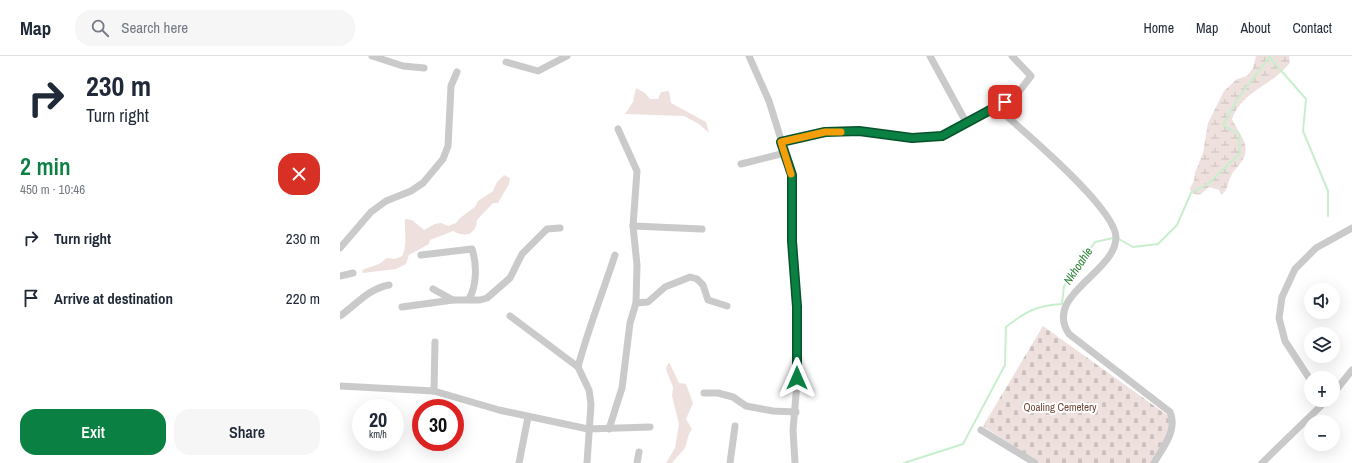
<!DOCTYPE html>
<meta charset="utf-8">
<style>
body{margin:0;font-family:"Archivo Narrow",sans-serif;background:#f6f6f7;color:#1f2937;height:100vh;display:flex;flex-direction:column;font-size:15px;white-space:nowrap}
*{box-sizing:border-box;margin:0}
p{font-size:13px;color:#747a83}
.icon{flex:none;width:22px;height:22px;fill:none;stroke:currentColor;stroke-width:2;stroke-linecap:round;stroke-linejoin:round}
.map{position:relative;flex:1;overflow:hidden}
.sheet{display:flex;flex-direction:column;background:#fff;width:340px}
.sheet>*{flex:none}
.top-card{background:#fff;color:#1f2937;overflow:hidden}
.controls{position:absolute;left:964px;top:227px;display:grid;gap:8px}
.controls a{display:grid;place-items:center;width:36px;height:36px;border-radius:50%;background:#fff;box-shadow:0 4px 16px #0002;font-size:20px}
.speed{position:absolute;left:12px;top:343px;display:flex;gap:8px;font-size:20px;font-weight:700;text-align:center}
.speed>*{display:grid;place-content:center;width:52px;height:52px;border-radius:50%;background:#fff;box-shadow:0 4px 16px #0002;line-height:1}
.speed small{font-size:10px;font-weight:400}
.speed .limit{border:6px solid #d22;background:#fff;color:#111}
.pin{position:absolute;display:grid;place-items:center;width:34px;height:34px;color:#fff;margin:-17px;border-radius:8px;box-shadow:0 2px 6px #0006}
.me{position:absolute;width:44px;margin:-22px;rotate:0deg;stroke-linejoin:round;filter:drop-shadow(0 0 3px #0008)}
.turn{display:flex;align-items:center;gap:14px;height:84px;padding:0 20px;font-size:18px}
.turn .icon{width:52px;height:52px;stroke-width:2.5}
.turn b{display:block;font-size:28px;line-height:34px}
.round{display:grid;place-items:center;flex:none;width:42px;height:42px;border-radius:16px;background:#f6f6f7}
.head{display:flex;align-items:center;justify-content:space-between;height:68px;padding:0 20px}
h1{font-size:24px;font-weight:600;line-height:30px;color:#0b8043}
.button{display:flex;gap:8px;margin-top:auto;padding:8px 20px}
.button a{flex:1;height:46px;border-radius:16px;background:#0b8043;color:#fff;font-size:16px;font-weight:600;line-height:46px;text-align:center}
.button a+a{background:#f6f6f7;color:#1f2937}
ul{padding:0;list-style:none}
li{display:flex;align-items:center;gap:12px;height:60px;padding:0 20px}
li div{flex:1}
li b{display:block;font-size:15px}
li em{font-style:normal}
header{display:flex;align-items:center;gap:24px;box-sizing:border-box;height:56px;padding:0 20px;background:#fff;border-bottom:1px solid #e0e1e3}
header strong{font-size:19px}
nav{display:flex;gap:22px;margin-inline-start:auto;font-size:14px}
.search{width:280px;height:36px;background:#f6f6f7;display:flex;align-items:center;gap:10px;box-sizing:border-box;padding:0 14px;border-radius:16px;color:#747a83;font-size:15px}
main{display:flex;flex:1;min-height:0}
.map>svg:first-child{display:block}
.green{fill:#eee1dd}
.wetland{fill:url(#wetland-marsh)}
.cemetery{fill:url(#cemetery-stones)}
.lines{fill:none;stroke-linecap:round;stroke-linejoin:round}
.stream{stroke:#c8efcd;stroke-width:2}
.minor{stroke:#cacaca;stroke-width:7}
.route-casing{stroke:#07532c;stroke-width:10}
.route{stroke:#0b8043;stroke-width:7}
.slow{stroke:#f59e0b;stroke-width:7}
.labels{text-anchor:middle;stroke-width:4;stroke-linejoin:round;paint-order:stroke}
.park-label{font-size:11px;fill:#704739;stroke:#fff}
.water-label{font-size:12px;font-style:italic;fill:#30853b;stroke:#fff}
</style>
<header>
<strong>Map</strong>
<div class="search"><svg class="icon" aria-label="search" viewBox="0 0 24 24"><circle cx="10" cy="10" r="6"/><path d="M15 15l6 6"/></svg>Search here</div>
<nav><a>Home</a><a>Map</a><a>About</a><a>Contact</a></nav>
</header>
<main>
<section class="sheet">
<div class="top-card">
<div class="turn"><svg class="icon" aria-label="right" viewBox="0 0 24 24"><path d="M7 20v-9h11M14 6l5 5-5 5"/></svg><div><b>230 m</b>Turn right</div></div>
</div>
<div class="head"><div><h1>2 min</h1><p>450 m · 10:46</p></div><a class="round" style="background:#d93025;color:#fff"><svg class="icon" aria-label="close" viewBox="0 0 24 24"><path d="M6 6l12 12M18 6L6 18"/></svg></a></div>
<ul>
<li><svg class="icon" aria-label="right" viewBox="0 0 24 24"><path d="M7 20v-9h11M14 6l5 5-5 5"/></svg><div><b>Turn right</b></div><em>230 m</em></li>
<li><svg class="icon" aria-label="arrive" viewBox="0 0 24 24"><path d="M6 21V4h12l-3 4 3 4H6"/></svg><div><b>Arrive at destination</b></div><em>220 m</em></li>
</ul>
<div class="button"><a>Exit</a><a>Share</a></div>
</section>
<div class="map">
<svg width="1012" height="407" viewBox="0 0 1012 407">
<defs>
<pattern id="wetland-marsh" width="20" height="14" patternUnits="userSpaceOnUse"><rect width="20" height="14" fill="#eee1dd"/><path d="M1 5h8M5 5V1M11 12h8M15 12V8" fill="none" stroke="#ccc1be"/></pattern>
<pattern id="cemetery-stones" width="16" height="16" patternUnits="userSpaceOnUse"><rect width="16" height="16" fill="#eee1dd"/><path d="M2 7V4a2 2 0 0 1 4 0v3zM10 15v-3a2 2 0 0 1 4 0v3z" fill="#ccc1be"/></pattern>
</defs>
<rect width="100%" height="100%" fill="#fff"/>
<g class="green">
<polygon points="296,32 305,37 310,43 318,43 321,36 329,35 331,47 366,66 369,77 359,68 344,60 285,58 293,46"/>
<path d="M164,119L170,122L169,128L158,147H153L137,164C136,179 125,182 113,175L90,184L89,188L69,199L66,208L56,213L23,217L22,214L39,208L47,202L55,203L62,200C68,188 64,175 65,163L72,164L84,174L95,168L101,167L108,170L116,167L120,162L135,151L138,145L153,135L157,126Z"/>
<polygon points="329,306 339,327 346,328 353,347 346,363 352,373 349,378 345,392 332,407 326,407 335,392 339,368 332,340 333,331 327,316 326,312"/>
</g>
<path class="wetland" d="M916,0H949L950,7C945,12 940,18 934,22C917,34 899,43 892,63C899,78 912,89 902,105C899,110 895,113 892,118C887,126 889,134 881,139L879,134L869,131L860,139L851,137L850,132L854,125L855,117L863,97L868,67L884,35L897,23L907,20L913,12Z"/>
<polygon class="cemetery" points="703,270 834,364 814,407 699,407 643,370"/>
<g class="lines">
<g class="stream">
<polyline points="930,2 966,43 963,75 988,135 988,160"/>
<polyline points="777,182 793,191 818,188 837,169 851,137 869,127 900,97 899,78 883,69 898,42 930,0"/>
<path d="M564,407L623,388L665,309L666,271C685,256 697,249 722,248L724,230L755,186L773,182"/>
</g>
<g class="minor">
<polyline points="32,0 63,10 84,12"/>
<polyline points="409,0 429,45 452,119 452,185 456,224 458,315 453,374 455,407"/>
<polyline points="590,0 626,66"/>
<polyline points="166,6 198,15 227,0"/>
<path d="M656,51C679,71 777,153 776,182C775,217 703,239 729,278L830,356C838,374 823,391 814,407"/>
<polyline points="441,86 485,76 519,75 572,82 602,80 674,42 691,20 672,0"/>
<polyline points="401,108 445,97"/>
<polyline points="293,170 362,173"/>
<polyline points="0,192 31,156 46,145 71,135 83,127 103,103 108,90 111,30 117,16"/>
<path d="M81,199L132,193C137,208 137,229 129,243"/>
<polyline points="0,220 13,217"/>
<polyline points="93,233 113,244 140,244 147,242 170,222 182,198 207,173 220,172"/>
<polyline points="296,247 308,246 325,231 350,221 357,223 363,229 368,244 387,250"/>
<polyline points="62,251 113,244"/>
<path d="M0,260C17,248 28,233 49,229"/>
<polyline points="170,260 238,311"/>
<polyline points="971,325 945,285 939,262 942,241 955,213 976,192 1012,172"/>
<polyline points="0,330 94,335 159,354 248,373 310,371"/>
<polyline points="94,335 95,286"/>
<polyline points="364,337 378,337 393,341 406,350 433,355 456,356"/>
<polyline points="993,338 1012,314"/>
<polyline points="269,373 282,332 290,267 296,247 297,209 293,170 297,115 278,73"/>
<polyline points="641,374 695,407"/>
<polyline points="179,407 188,361"/>
<path d="M247,407L251,348L249,334L238,311C248,273 263,236 275,199"/>
<polyline points="297,407 299,396"/>
<polyline points="390,407 395,370"/>
<polyline points="922,407 987,344"/>
</g>
</g>
<g class="lines">
<g class="route-casing">
<polyline id="route" points="457,322 457,251 452,185 452,119 441,86 485,76 519,75 572,82 602,80 665,46"/>
</g>
<use href="#route" class="route"/>
<polyline class="slow" points="451,118 441,86 485,76 501,76"/>
</g>
<g class="labels">
<g class="park-label">
<text x="720" y="355">Qoaling Cemetery</text>
</g>
<g class="water-label">
<text transform="translate(738 210) rotate(-56)" y="4">Nkhoahle</text>
</g>
</g>
</svg>
<div class="controls">
<a><svg class="icon" aria-label="sound" viewBox="0 0 24 24"><path d="M4 9h4l5-4v14l-5-4H4zM17 9q2 3 0 6"/></svg></a>
<a><svg class="icon" aria-label="layers" viewBox="0 0 24 24"><path d="M12 4l9 5-9 5-9-5zM3 14l9 5 9-5"/></svg></a>
<a>+</a>
<a>−</a>
</div>
<div class="speed"><div>20<small>km/h</small></div><div class="limit">30</div></div>
<div class="pin" style="left:665px;top:46px;background:#d93025"><svg class="icon" aria-label="arrive" viewBox="0 0 24 24"><path d="M6 21V4h12l-3 4 3 4H6"/></svg></div>
<svg class="me" style="left:457px;top:322px" viewBox="-20 -20 40 40"><path d="M0-17L14 15 0 8-14 15z" fill="#0b8043" stroke="#fff" stroke-width="4"/></svg>
</div>
</main>
